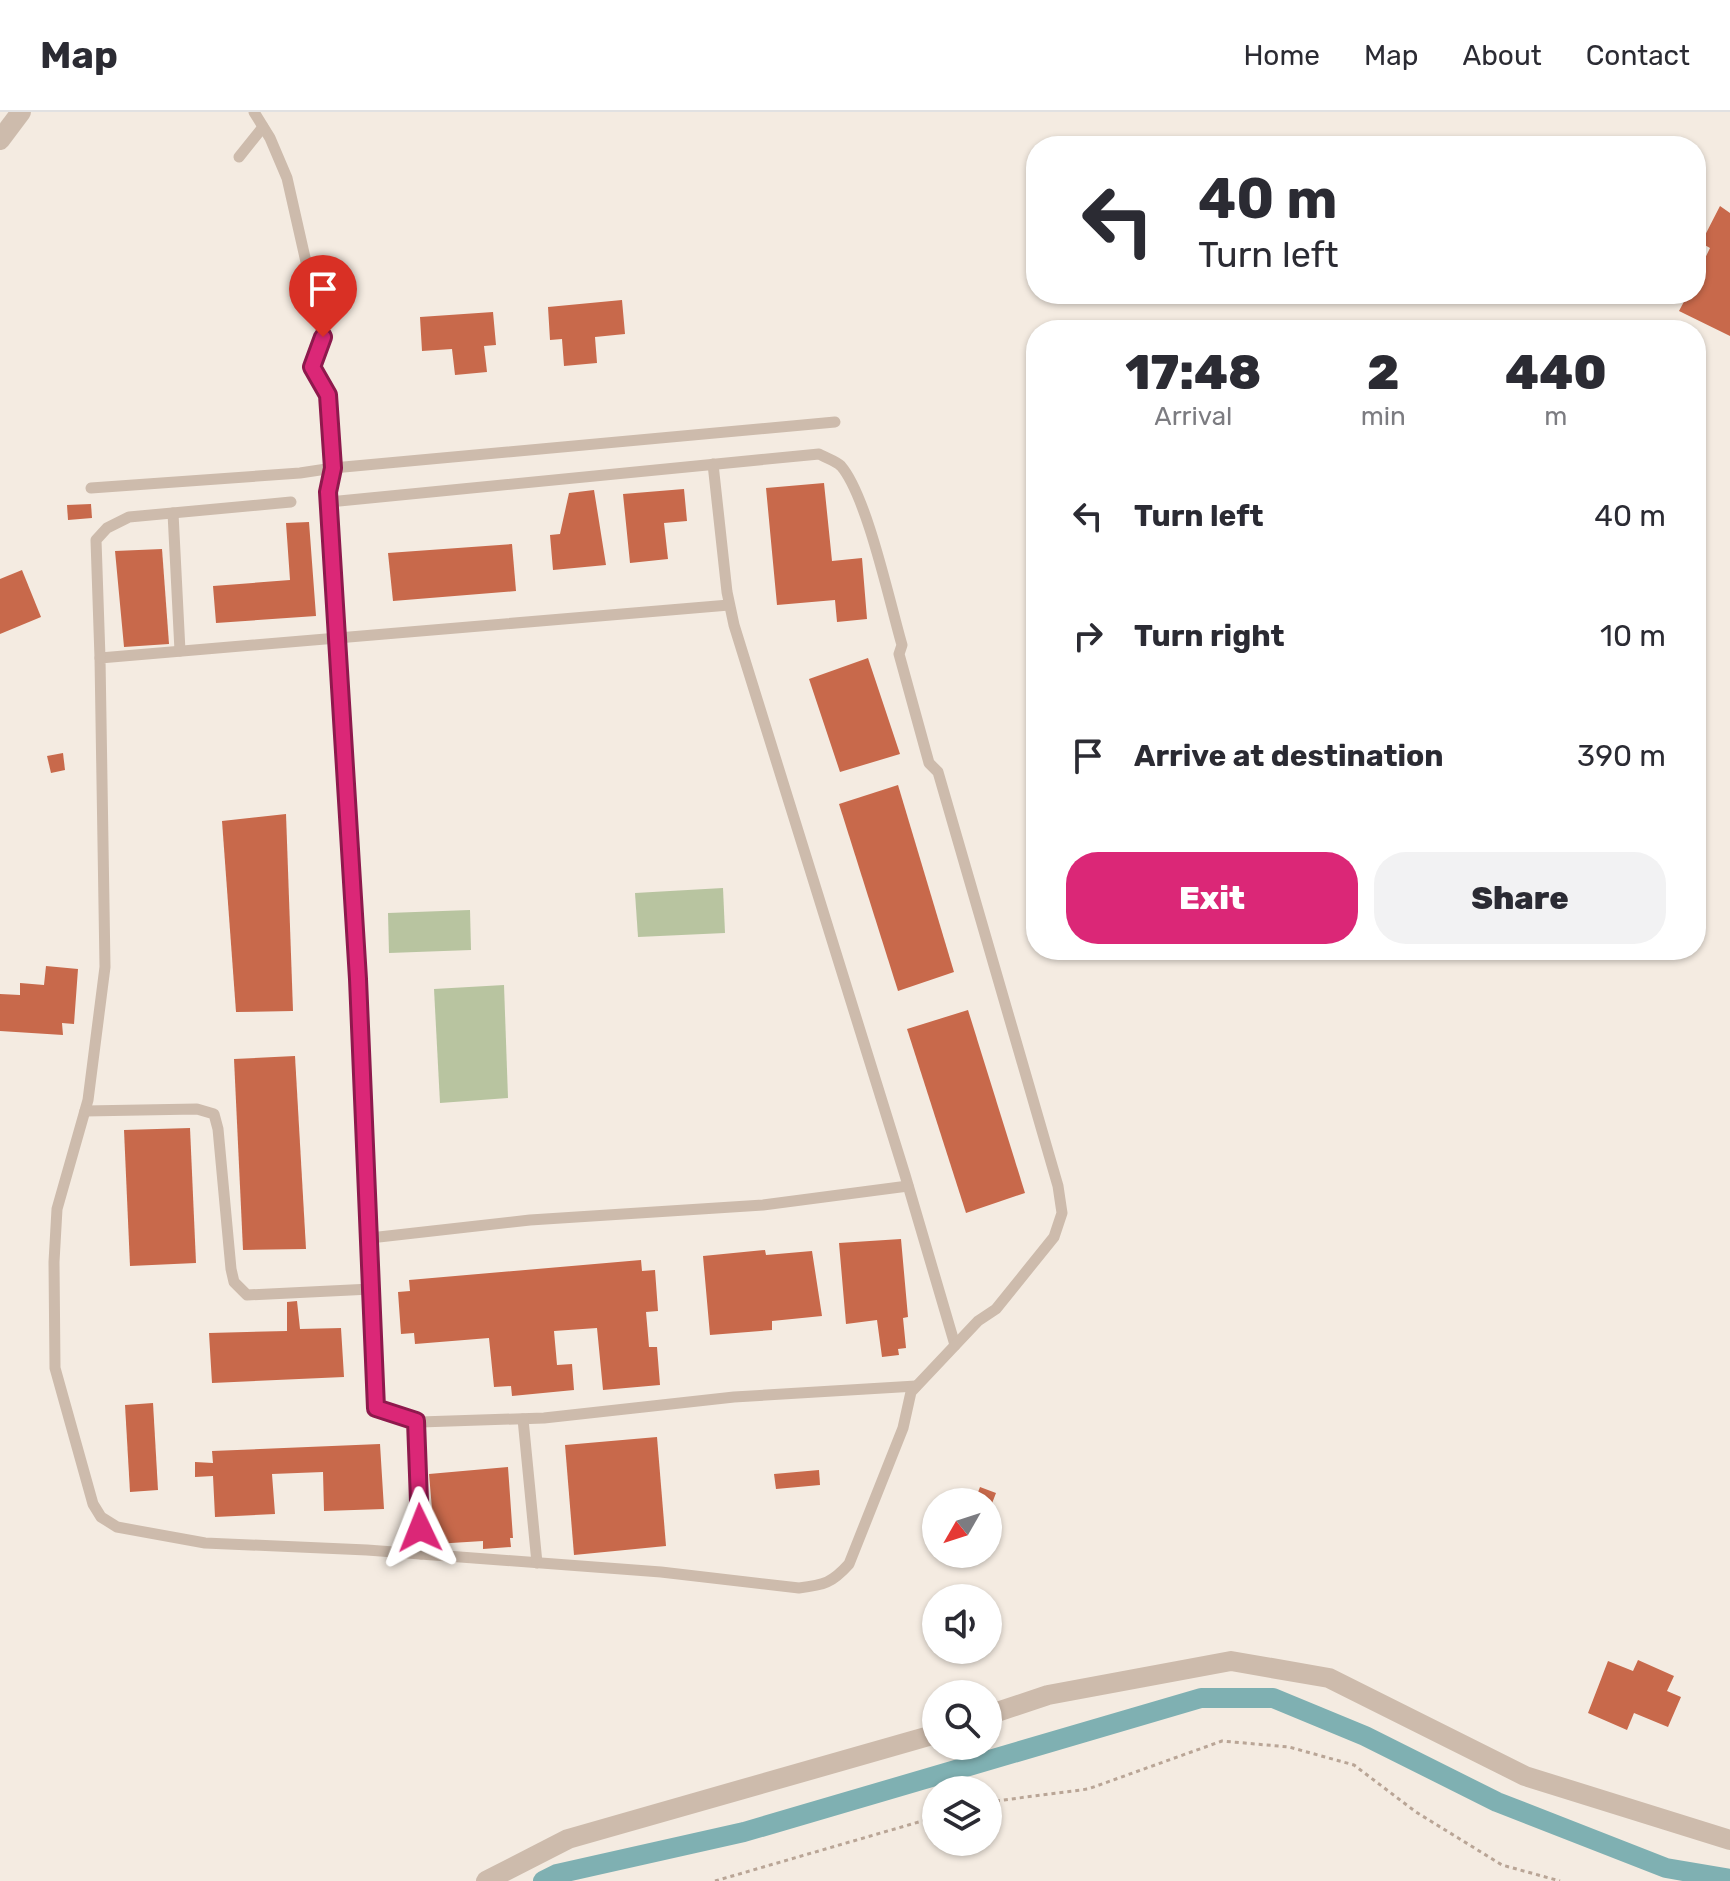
<!DOCTYPE html>
<style>
body{margin:0;font-family:Rubik,sans-serif;background:#f2f2f3;color:#2b2b33;height:100vh;display:flex;flex-direction:column;font-size:30px;white-space:nowrap}
*{box-sizing:border-box;margin:0}
p{font-size:26px;color:#7c7c81}
.icon{flex:none;width:44px;height:44px;fill:none;stroke:currentColor;stroke-width:2;stroke-linecap:round;stroke-linejoin:round}
.map{position:relative;flex:1;overflow:hidden}
.sheet{position:absolute;left:1026px;top:208px;width:680px;height:640px;display:flex;flex-direction:column;background:#fff;border-radius:32px;box-shadow:0 2px 6px #0004}
.sheet>*{flex:none}
.hud{position:absolute;left:1026px;top:24px;width:680px;height:168px;border-radius:32px;box-shadow:0 2px 6px #0004;background:#fff;color:#2b2b33;overflow:hidden}
.needle{width:52px;rotate:231deg}
.fabs{position:absolute;left:922px;top:1376px;display:grid;gap:16px}
.fabs a{display:grid;place-items:center;width:80px;height:80px;border-radius:50%;background:#fff;box-shadow:0 2px 6px #0004;font-size:40px}
.pin{position:absolute;display:grid;place-items:center;width:68px;height:68px;color:#fff;margin:-82px -34px;border-radius:50% 50% 50% 0;rotate:-45deg;box-shadow:0 0 8px #0007}
.pin .icon{rotate:45deg}
.me{position:absolute;width:88px;margin:-44px;rotate:358deg;stroke-linejoin:round;filter:drop-shadow(0 0 6px #0008)}
.turn{display:flex;align-items:center;gap:28px;height:168px;padding:0 40px;font-size:36px}
.turn .icon{width:104px;height:104px;stroke-width:2.5}
.turn b{display:block;font-size:56px;line-height:68px}
.eta{display:flex;justify-content:space-evenly;align-items:center;height:136px;text-align:center}
.eta b{font-size:48px;font-weight:800;line-height:56px}
.button{display:flex;gap:16px;margin-top:auto;padding:16px 40px}
.button a{flex:1;height:92px;border-radius:32px;background:#db2777;color:#fff;font-size:32px;font-weight:800;line-height:92px;text-align:center}
.button a+a{background:#f2f2f3;color:#2b2b33}
ul{padding:0;list-style:none}
li{display:flex;align-items:center;gap:24px;height:120px;padding:0 40px}
li div{flex:1}
li b{display:block;font-size:30px}
li em{font-style:normal}
header{display:flex;align-items:center;gap:48px;box-sizing:border-box;height:112px;padding:0 40px;background:#fff;border-bottom:2px solid #e1e1e2}
header strong{font-size:38px}
nav{display:flex;gap:44px;margin-inline-start:auto;font-size:28px}
.map>svg:first-child{display:block}
.green{fill:#b8c4a0}
.lines{fill:none;stroke-linecap:round;stroke-linejoin:round}
.canal{stroke:#7fb0b2;stroke-width:20}
.building{fill:#c8694b}
.path{stroke:#b9a596;stroke-width:3;stroke-dasharray:4 4;stroke-linecap:butt}
.service{stroke:#cdbbac;stroke-width:11}
.minor{stroke:#cdbbac;stroke-width:20}
.route-casing{stroke:#8e194d;stroke-width:20}
.route{stroke:#db2777;stroke-width:14}
</style>
<header>
<strong>Map</strong>
<nav><a>Home</a><a>Map</a><a>About</a><a>Contact</a></nav>
</header>
<div class="map">
<svg width="1730" height="1769" viewBox="0 0 1730 1769">
<rect width="100%" height="100%" fill="#f4ebe1"/>
<g class="green">
<polygon points="723,776 725,821 638,825 635,781"/>
<polygon points="470,798 471,838 389,841 388,801"/>
<polygon points="504,873 508,986 440,991 434,877"/>
</g>
<g class="lines">
<polyline class="canal" points="543,1769 557,1762 744,1720 1201,1586 1273,1586 1365,1624 1497,1690 1666,1756 1730,1767"/>
</g>
<g class="building">
<polygon points="1720,94 1730,101 1730,224 1679,199 1688,182 1696,182 1696,165 1710,136 1701,131"/>
<polygon points="622,188 625,222 595,225 597,251 564,254 562,227 550,228 548,195"/>
<polygon points="493,200 496,233 484,234 487,260 455,263 452,237 422,239 420,205"/>
<polygon points="824,371 832,449 862,446 867,507 837,510 835,488 777,493 766,376"/>
<polygon points="684,377 687,409 664,411 668,447 630,451 623,382"/>
<polygon points="594,378 606,453 553,458 550,423 560,422 569,381"/>
<polygon points="91,392 92,406 68,408 67,393"/>
<polygon points="309,410 316,504 216,511 213,474 290,468 286,411"/>
<polygon points="512,432 516,479 393,489 388,441"/>
<polygon points="162,437 169,532 124,535 115,439"/>
<polygon points="22,458 41,505 0,522 0,467"/>
<polygon points="868,546 900,642 840,660 809,567"/>
<polygon points="63,641 65,658 51,661 47,644"/>
<polygon points="898,673 954,860 898,879 839,692"/>
<polygon points="286,702 293,899 236,900 222,709"/>
<polygon points="46,854 78,857 74,912 62,911 63,923 0,919 0,882 20,883 20,871 44,873"/>
<polygon points="968,898 1025,1081 966,1101 907,917"/>
<polygon points="295,944 306,1137 243,1138 234,947"/>
<polygon points="190,1016 196,1151 130,1154 124,1018"/>
<polygon points="901,1127 908,1205 903,1206 906,1236 898,1237 899,1243 882,1245 877,1208 846,1212 839,1131"/>
<polygon points="765,1138 766,1143 812,1139 822,1204 772,1209 772,1218 710,1223 703,1144"/>
<polygon points="641,1148 642,1159 655,1158 658,1199 646,1200 649,1235 657,1235 660,1273 603,1278 597,1216 554,1219 557,1253 572,1252 574,1278 512,1284 511,1274 494,1275 489,1226 415,1232 414,1221 401,1222 398,1180 410,1179 409,1168"/>
<polygon points="297,1189 300,1217 341,1216 344,1265 212,1271 209,1221 287,1219 287,1190"/>
<polygon points="153,1291 158,1378 130,1380 125,1293"/>
<polygon points="657,1325 666,1434 574,1443 565,1333"/>
<polygon points="380,1332 384,1397 324,1399 323,1360 272,1362 275,1402 215,1405 213,1364 195,1365 195,1350 213,1351 212,1339"/>
<polygon points="508,1355 513,1426 510,1426 511,1435 483,1437 483,1429 435,1432 429,1362"/>
<polygon points="819,1358 820,1373 776,1377 774,1362"/>
<polygon points="980,1375 996,1381 991,1394 988,1390 975,1388"/>
<polygon points="1638,1548 1674,1564 1667,1579 1681,1585 1668,1615 1634,1601 1627,1618 1588,1601 1608,1549 1633,1559"/>
</g>
<g class="lines">
<g class="path">
<polyline points="988,1690 1088,1677 1222,1629 1289,1635 1354,1653 1416,1700 1502,1753 1560,1769"/>
<polyline points="715,1769 936,1705"/>
</g>
<g class="service">
<polyline points="254,0 270,26 287,66 323,225 312,255 328,283 333,356 835,310"/>
<polyline points="239,45 263,15"/>
<polyline points="713,352 727,480 734,513 905,1063 955,1233"/>
<polyline points="91,376 300,361 333,356 328,380 358,867 376,1296 420,1310 544,1306 734,1285 916,1274"/>
<path d="M329,390L819,342C826,346 836,349 841,354C867,384 890,492 902,533L899,542L929,651L938,660L1058,1074L1062,1101L1054,1125L996,1197L978,1209L911,1280L903,1316L849,1452C832,1471 824,1473 799,1476L661,1460L367,1438L205,1431L117,1415L101,1405L93,1392L55,1256L54,1150L57,1097L88,988L105,855L100,546L729,493"/>
<polyline points="173,401 180,539"/>
<polyline points="100,546 96,428 107,416 129,405 291,390"/>
<polyline points="85,999 197,997 214,1002 218,1017 231,1157 234,1170 247,1183 371,1177"/>
<polyline points="370,1126 530,1108 763,1093 908,1074"/>
<polyline points="523,1307 537,1451"/>
<polyline points="416,1309 421,1442"/>
</g>
<g class="minor">
<polyline points="0,28 21,0"/>
<polyline points="988,1603 1048,1583 1231,1549 1329,1566 1525,1664 1730,1728"/>
<polyline points="486,1769 568,1727 936,1622"/>
</g>
</g>
<g class="lines">
<g class="route-casing">
<polyline id="route" points="323,225 312,255 328,283 333,356 328,380 358,867 376,1296 416,1309 420,1416"/>
</g>
<use href="#route" class="route"/>
</g>
</svg>
<div class="fabs">
<a><svg class="needle" viewBox="-14 -14 28 28"><path d="M0-13l5 13h-10z" fill="#e53935"/><path d="M0 13l5-13h-10z" fill="#7c7c81"/></svg></a>
<a><svg class="icon" aria-label="sound" viewBox="0 0 24 24"><path d="M4 9h4l5-4v14l-5-4H4zM17 9q2 3 0 6"/></svg></a>
<a><svg class="icon" aria-label="search" viewBox="0 0 24 24"><circle cx="10" cy="10" r="6"/><path d="M15 15l6 6"/></svg></a>
<a><svg class="icon" aria-label="layers" viewBox="0 0 24 24"><path d="M12 4l9 5-9 5-9-5zM3 14l9 5 9-5"/></svg></a>
</div>
<div class="pin" style="left:323px;top:225px;background:#d93025"><svg class="icon" aria-label="arrive" viewBox="0 0 24 24"><path d="M6 21V4h12l-3 4 3 4H6"/></svg></div>
<svg class="me" style="left:420px;top:1416px" viewBox="-20 -20 40 40"><path d="M0-17L14 15 0 8-14 15z" fill="#db2777" stroke="#fff" stroke-width="4"/></svg>
<div class="hud">
<div class="turn"><svg class="icon" aria-label="left" viewBox="0 0 24 24"><path d="M17 20v-9H6M10 6l-5 5 5 5"/></svg><div><b>40 m</b>Turn left</div></div>
</div>
<section class="sheet">
<div class="eta">
<div><b>17:48</b><p>Arrival</p></div>
<div><b>2</b><p>min</p></div>
<div><b>440</b><p>m</p></div>
</div>
<ul>
<li><svg class="icon" aria-label="left" viewBox="0 0 24 24"><path d="M17 20v-9H6M10 6l-5 5 5 5"/></svg><div><b>Turn left</b></div><em>40 m</em></li>
<li><svg class="icon" aria-label="right" viewBox="0 0 24 24"><path d="M7 20v-9h11M14 6l5 5-5 5"/></svg><div><b>Turn right</b></div><em>10 m</em></li>
<li><svg class="icon" aria-label="arrive" viewBox="0 0 24 24"><path d="M6 21V4h12l-3 4 3 4H6"/></svg><div><b>Arrive at destination</b></div><em>390 m</em></li>
</ul>
<div class="button"><a>Exit</a><a>Share</a></div>
</section>
</div>
